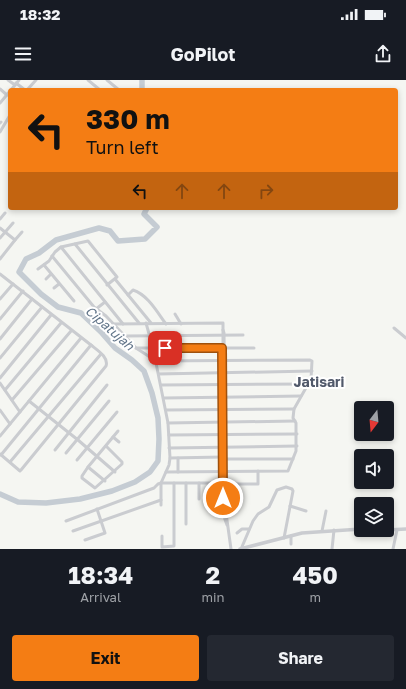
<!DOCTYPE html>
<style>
body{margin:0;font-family:"Golos Text",sans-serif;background:#242831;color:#f1f3f6;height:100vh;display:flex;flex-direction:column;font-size:15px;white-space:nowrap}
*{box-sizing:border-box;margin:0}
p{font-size:13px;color:#9ea1a6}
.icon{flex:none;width:22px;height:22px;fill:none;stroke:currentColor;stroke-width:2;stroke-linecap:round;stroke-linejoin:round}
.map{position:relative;height:469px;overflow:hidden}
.panel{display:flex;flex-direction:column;background:#171b24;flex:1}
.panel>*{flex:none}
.hud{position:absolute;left:8px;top:8px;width:390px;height:122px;border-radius:4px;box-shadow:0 2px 6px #0003;background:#f47d14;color:#111;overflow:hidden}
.needle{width:26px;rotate:196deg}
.tools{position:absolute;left:354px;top:321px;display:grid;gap:8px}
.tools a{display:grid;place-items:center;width:40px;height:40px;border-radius:4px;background:#171b24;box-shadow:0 2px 6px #0003;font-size:20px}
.pin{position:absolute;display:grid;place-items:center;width:34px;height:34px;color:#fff;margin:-17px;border-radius:8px;box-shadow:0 2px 6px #0006}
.me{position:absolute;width:44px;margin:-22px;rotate:0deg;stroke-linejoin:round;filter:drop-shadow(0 0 3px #0008)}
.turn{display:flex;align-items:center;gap:14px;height:84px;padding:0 12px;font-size:18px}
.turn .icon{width:52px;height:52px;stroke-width:2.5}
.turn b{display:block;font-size:28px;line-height:34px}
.lanes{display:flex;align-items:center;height:38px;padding:0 12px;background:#0003;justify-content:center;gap:20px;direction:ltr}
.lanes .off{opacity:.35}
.eta{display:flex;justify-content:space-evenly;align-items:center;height:68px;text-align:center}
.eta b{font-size:24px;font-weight:700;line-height:28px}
.action{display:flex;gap:8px;margin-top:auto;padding:8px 12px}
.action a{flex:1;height:46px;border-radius:4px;background:#f47d14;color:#111;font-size:16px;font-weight:700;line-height:46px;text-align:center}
.action a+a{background:#242831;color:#f1f3f6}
.status{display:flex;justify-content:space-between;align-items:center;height:28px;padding:0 20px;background:#171b24;direction:ltr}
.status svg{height:11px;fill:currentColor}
header{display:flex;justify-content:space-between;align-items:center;height:52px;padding:0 12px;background:#171b24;font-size:18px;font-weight:700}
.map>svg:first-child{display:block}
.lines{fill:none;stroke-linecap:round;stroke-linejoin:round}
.river{stroke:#c5ccd3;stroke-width:5.5}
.minor{stroke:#caccd0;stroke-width:3}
.tertiary{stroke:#caccd0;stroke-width:3.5}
.route-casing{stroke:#9f510d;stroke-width:10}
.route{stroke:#f47d14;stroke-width:7}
.labels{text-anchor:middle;stroke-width:4;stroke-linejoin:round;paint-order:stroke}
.water-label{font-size:13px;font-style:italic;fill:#63768a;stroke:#fff}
.quarter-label{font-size:14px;font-weight:bold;fill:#51596a;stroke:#fff}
</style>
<div class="status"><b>18:32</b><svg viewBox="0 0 49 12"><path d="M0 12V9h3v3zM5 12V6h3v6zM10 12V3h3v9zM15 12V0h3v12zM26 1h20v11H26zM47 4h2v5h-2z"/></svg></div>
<header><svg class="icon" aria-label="menu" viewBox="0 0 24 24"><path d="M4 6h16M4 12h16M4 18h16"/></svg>GoPilot<svg class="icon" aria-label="share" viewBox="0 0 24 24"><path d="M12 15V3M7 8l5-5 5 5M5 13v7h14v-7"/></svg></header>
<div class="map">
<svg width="406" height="469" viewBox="0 0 406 469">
<rect width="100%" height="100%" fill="#f5f6f2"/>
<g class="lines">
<g class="river">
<polyline points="142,0 142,10"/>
<polyline points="0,414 18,422 46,423 80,419 112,411 135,402 150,392 158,381 159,359 158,338 152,313 144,291 132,280 115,268 101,252 81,233 58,227 41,214 19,192 26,179 39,173 56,160 99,148 110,151 118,161 145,159 157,147 144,134 147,128"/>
</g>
<g class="minor">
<polyline points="8,0 15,5"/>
<polyline points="88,0 100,10"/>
<polyline points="107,0 119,10"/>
<polyline points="16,3 25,10"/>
<polyline points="0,9 7,15"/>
<polyline points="11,10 19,0"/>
<polyline points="27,10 36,0"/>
<polyline points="0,23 10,11"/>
<polyline points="0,43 1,42"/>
<polyline points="0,52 10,35"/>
<polyline points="0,139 5,133"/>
<polyline points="0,148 15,160 0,179"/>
<polyline points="0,158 13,143"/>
<polyline points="15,160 22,152"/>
<polyline points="75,164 139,243"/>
<polyline points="61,167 123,244"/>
<polyline points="52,176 94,227 106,236 136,268 156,281 310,280 312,281 311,299 294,329 293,338 296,343 296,371 288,391 166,392"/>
<polyline points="44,185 74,221"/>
<polyline points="38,189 49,181 55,172 61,167 88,161 117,197 107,205"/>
<path d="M0,194L91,265C97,270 109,277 106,286L21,390L20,391L0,374"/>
<polyline points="46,199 51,194"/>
<polyline points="115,199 151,243"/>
<polyline points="54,208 59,204"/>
<path d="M128,215L133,210C148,215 157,232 166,244"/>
<polyline points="0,219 13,204"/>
<polyline points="96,229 105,222"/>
<polyline points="175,234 181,244"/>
<polyline points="0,239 23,211"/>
<polyline points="146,243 153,268 168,343 170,378 169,385 161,403 161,425"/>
<polyline points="114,244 223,243 223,434 227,445"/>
<polyline points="394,248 406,258"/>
<polyline points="223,250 224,253 226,433 231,469"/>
<polyline points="125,256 243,255"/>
<polyline points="0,259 32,219"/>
<polyline points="136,268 254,268"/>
<polyline points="0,278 42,227"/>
<polyline points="159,294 312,291"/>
<polyline points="0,298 51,235"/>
<polyline points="0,303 20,332"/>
<polyline points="161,305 309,304"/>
<polyline points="5,310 61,243"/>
<polyline points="164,318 301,316"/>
<polyline points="12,320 71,251"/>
<polyline points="29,321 78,360 115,392"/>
<polyline points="0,330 10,344"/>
<polyline points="166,330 294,329"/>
<polyline points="168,343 295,341"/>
<polyline points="169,355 297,354"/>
<polyline points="0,356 81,258"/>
<polyline points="113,357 119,362"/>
<polyline points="169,368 297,366"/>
<polyline points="55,370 107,305"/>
<polyline points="66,373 109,321"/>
<polyline points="1,375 91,265"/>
<polyline points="170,378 223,377"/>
<polyline points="178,378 178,392"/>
<polyline points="225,379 293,379"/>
<polyline points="77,380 117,332"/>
<polyline points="10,382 101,274"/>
<polyline points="88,387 82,396 82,398 95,408 122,384 122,382 106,366"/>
<polyline points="105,401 88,387 118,351"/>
<polyline points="186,403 186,444"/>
<polyline points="226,404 258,404 258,391"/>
<polyline points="199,419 199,403"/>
<polyline points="290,426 306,431"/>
<polyline points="66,441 154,408 158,404 161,403 223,403"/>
<polyline points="73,451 161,420"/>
<polyline points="322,451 326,431"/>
<polyline points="237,453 242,449 249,449"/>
<polyline points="162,456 162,467 174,466 174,403"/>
<polyline points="291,456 291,464"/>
<polyline points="85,460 105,453 97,429"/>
<polyline points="241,469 253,441 258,434 269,427 277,410 286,407 292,409 293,411 284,458"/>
<polyline points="332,469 334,450"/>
<polyline points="393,469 397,450"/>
</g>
<g class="tertiary">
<polyline points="387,450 406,449"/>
<polyline points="240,469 302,453 361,449"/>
</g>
</g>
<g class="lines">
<g class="route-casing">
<polyline id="route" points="165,268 222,268 223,418"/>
</g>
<use href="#route" class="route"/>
</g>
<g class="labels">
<g class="water-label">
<text transform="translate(110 248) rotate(41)" y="5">Cipatujah</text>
</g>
<g class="quarter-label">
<text x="319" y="307">Jatisari</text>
</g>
</g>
</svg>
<div class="tools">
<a><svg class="needle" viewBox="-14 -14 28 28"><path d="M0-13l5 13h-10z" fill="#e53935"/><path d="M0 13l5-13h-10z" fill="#9ea1a6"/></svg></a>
<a><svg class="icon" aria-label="sound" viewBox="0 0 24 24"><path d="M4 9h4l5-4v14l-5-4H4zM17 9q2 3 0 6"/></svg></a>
<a><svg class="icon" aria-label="layers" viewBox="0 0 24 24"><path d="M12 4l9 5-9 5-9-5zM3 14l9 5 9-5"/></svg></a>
</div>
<div class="pin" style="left:165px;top:268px;background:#d93025"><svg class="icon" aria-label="arrive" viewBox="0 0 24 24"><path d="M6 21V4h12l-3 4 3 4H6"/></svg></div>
<svg class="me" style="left:223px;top:418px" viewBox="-20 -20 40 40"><circle r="17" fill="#f47d14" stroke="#fff" stroke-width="3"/><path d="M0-11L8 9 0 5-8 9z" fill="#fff"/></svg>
<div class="hud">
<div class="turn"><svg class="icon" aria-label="left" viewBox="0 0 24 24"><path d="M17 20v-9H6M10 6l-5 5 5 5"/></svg><div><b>330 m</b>Turn left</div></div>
<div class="lanes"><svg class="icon" aria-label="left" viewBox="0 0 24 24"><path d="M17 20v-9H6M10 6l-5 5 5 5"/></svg><svg class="icon off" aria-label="ahead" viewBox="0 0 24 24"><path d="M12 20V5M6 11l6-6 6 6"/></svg><svg class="icon off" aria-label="ahead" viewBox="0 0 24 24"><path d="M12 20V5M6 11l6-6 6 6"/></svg><svg class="icon off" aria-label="right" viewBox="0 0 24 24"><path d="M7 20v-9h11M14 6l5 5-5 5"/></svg></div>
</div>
</div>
<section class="panel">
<div class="eta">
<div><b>18:34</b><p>Arrival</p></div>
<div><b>2</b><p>min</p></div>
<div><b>450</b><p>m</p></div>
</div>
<div class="action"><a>Exit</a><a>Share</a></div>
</section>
